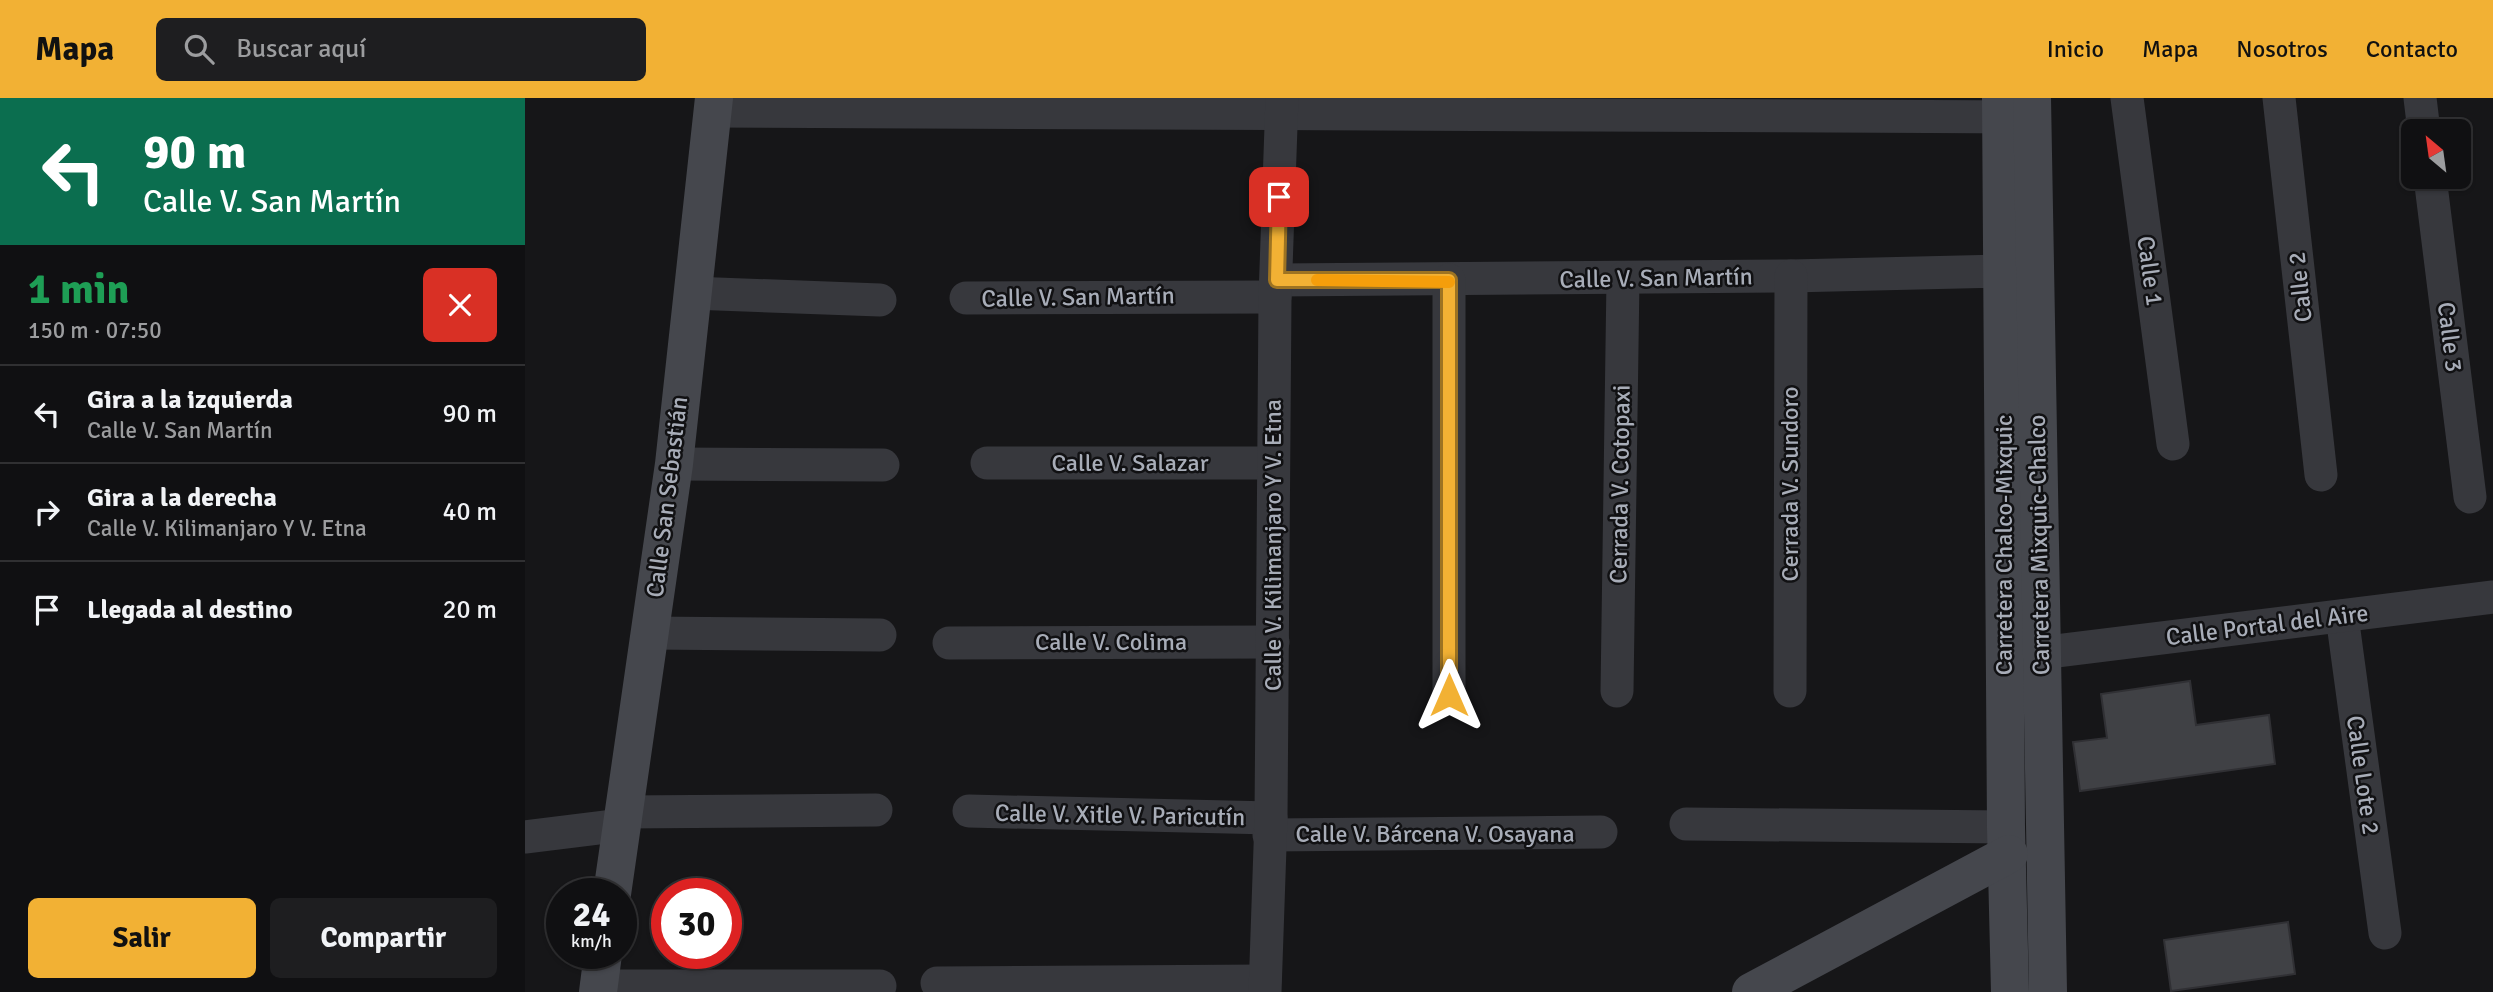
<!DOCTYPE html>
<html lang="es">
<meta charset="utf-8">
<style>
body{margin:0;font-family:Signika,sans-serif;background:#1e1e20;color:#f1f3f6;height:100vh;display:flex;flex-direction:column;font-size:26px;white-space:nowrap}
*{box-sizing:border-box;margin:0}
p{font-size:23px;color:#9c9d9f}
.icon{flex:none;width:38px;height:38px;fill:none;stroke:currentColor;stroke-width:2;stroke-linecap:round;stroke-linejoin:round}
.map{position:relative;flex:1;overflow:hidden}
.sheet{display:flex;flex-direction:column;background:#101012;width:525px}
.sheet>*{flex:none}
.hud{background:#0b6e4f;color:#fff;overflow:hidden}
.needle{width:46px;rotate:331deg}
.controls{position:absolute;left:1876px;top:21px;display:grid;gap:14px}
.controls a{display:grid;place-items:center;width:70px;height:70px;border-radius:10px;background:#101012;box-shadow:0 2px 5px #0004,0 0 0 2px #303032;font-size:35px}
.speed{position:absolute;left:21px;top:780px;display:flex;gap:14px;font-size:35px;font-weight:700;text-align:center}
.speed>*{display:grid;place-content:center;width:91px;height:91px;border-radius:50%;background:#101012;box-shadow:0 2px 5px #0004,0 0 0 2px #303032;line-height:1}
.speed small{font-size:18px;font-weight:400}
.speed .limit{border:10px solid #d22;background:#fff;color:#111}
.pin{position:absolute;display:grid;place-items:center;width:60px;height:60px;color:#fff;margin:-30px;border-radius:14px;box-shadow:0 4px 10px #0006}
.me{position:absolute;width:77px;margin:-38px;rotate:0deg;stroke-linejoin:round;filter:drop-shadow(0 0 5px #0008)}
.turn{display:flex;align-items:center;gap:24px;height:147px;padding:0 28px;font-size:32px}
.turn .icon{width:91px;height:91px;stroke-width:2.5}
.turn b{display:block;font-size:49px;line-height:60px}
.round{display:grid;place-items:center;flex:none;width:74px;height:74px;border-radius:10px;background:#1e1e20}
.summary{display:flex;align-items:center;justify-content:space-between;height:119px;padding:0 28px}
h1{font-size:42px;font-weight:700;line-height:52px;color:#1e9e55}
.primary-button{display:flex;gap:14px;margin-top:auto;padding:14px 28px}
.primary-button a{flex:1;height:80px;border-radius:10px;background:#f2b134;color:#111;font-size:28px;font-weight:700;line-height:80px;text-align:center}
.primary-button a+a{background:#1e1e20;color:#f1f3f6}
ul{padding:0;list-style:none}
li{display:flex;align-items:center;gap:21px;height:98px;padding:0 28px;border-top:2px solid #303032}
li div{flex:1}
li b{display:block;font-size:26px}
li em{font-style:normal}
header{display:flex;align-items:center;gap:42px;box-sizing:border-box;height:98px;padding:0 35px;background:#f2b134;color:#111}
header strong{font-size:33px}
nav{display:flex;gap:38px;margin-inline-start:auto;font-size:24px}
.search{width:490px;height:63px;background:#1e1e20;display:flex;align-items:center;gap:18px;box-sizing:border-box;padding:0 24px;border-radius:10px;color:#9c9d9f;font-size:26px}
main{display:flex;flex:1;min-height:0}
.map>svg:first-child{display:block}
.building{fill:#404145;stroke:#303034;stroke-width:2}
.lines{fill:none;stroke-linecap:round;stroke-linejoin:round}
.street{stroke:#37383d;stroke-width:33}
.secondary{stroke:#45474d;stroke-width:38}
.route-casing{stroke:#9d7322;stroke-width:18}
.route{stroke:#f2b134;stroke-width:12}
.slow{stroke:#f59e0b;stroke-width:12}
.labels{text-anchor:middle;stroke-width:5;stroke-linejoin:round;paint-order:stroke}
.street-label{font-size:24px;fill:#a8adb8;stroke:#111113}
</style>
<header>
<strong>Mapa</strong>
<div class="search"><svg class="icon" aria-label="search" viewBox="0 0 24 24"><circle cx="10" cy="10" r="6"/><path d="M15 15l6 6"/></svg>Buscar aquí</div>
<nav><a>Inicio</a><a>Mapa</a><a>Nosotros</a><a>Contacto</a></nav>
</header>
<main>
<section class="sheet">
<div class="hud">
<div class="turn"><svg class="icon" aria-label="left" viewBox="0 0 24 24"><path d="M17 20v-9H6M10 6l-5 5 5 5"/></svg><div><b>90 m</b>Calle V. San Martín</div></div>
</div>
<div class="summary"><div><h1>1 min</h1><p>150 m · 07:50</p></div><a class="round" style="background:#d93025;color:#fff"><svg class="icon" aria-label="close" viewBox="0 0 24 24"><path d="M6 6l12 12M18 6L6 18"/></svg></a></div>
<ul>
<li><svg class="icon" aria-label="left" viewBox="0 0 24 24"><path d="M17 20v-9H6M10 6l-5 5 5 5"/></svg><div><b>Gira a la izquierda</b><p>Calle V. San Martín</p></div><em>90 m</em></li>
<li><svg class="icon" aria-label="right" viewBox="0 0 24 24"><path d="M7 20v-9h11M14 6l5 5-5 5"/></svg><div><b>Gira a la derecha</b><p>Calle V. Kilimanjaro Y V. Etna</p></div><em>40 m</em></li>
<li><svg class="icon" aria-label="arrive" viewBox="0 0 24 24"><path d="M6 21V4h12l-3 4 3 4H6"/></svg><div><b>Llegada al destino</b></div><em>20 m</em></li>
</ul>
<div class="primary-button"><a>Salir</a><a>Compartir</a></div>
</section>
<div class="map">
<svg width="1968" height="894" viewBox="0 0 1968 894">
<rect width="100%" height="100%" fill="#161618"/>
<g class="building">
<polygon points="1665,583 1671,627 1744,617 1750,666 1555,693 1548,644 1582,640 1576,596"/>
<polygon points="1763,824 1770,876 1646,893 1639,842"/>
</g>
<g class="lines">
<g class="street">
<polyline points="1602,0 1648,346"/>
<polyline points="1754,0 1796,377"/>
<polyline points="1895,0 1899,33"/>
<polyline points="187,13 1502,19"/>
<polyline points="1905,79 1945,399"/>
<polyline points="752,182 1266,178 1477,173 1504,176"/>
<polyline points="166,195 355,202"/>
<polyline points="441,200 750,199"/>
<polyline points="462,365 747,365"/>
<polyline points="149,366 358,367"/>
<polyline points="1817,518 1860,835"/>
<polyline points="124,535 355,537"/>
<polyline points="424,545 748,544"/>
<polyline points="1515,555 1968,499"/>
<polyline points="1092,593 1098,180"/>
<polyline points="1265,593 1266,178"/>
<polyline points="924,597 924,182"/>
<polyline points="444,713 746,720"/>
<polyline points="98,714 351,712"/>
<polyline points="1161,726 1481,729"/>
<polyline points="744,737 1076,734"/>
<polyline points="0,739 97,727"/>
<polyline points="412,885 740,883"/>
<polyline points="74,888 355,888"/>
<polyline points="740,894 746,720 750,199 757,0"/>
</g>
<g class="secondary">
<polyline points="1476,0 1481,729 1485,894"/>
<polyline points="1507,0 1523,894"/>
<polyline points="87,796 149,366 189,0"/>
<polyline points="73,894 78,856"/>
<polyline points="1226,894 1484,756"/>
</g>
</g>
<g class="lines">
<g class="route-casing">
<polyline id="route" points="754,99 752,182 924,182 924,597"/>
</g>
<use href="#route" class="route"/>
<polyline class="slow" points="792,182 924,184"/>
</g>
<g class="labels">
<g class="street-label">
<text transform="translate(1625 173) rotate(82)" y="8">Calle 1</text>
<text transform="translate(1131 180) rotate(-1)" y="8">Calle V. San Martín</text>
<text transform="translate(1775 189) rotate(-96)" y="8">Calle 2</text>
<text transform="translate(553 199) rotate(-1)" y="8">Calle V. San Martín</text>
<text transform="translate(1925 239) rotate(83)" y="8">Calle 3</text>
<text x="605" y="373">Calle V. Salazar</text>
<text transform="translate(1095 386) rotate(-89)" y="8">Cerrada V. Cotopaxi</text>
<text transform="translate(1265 386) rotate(-90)" y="8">Cerrada V. Sundoro</text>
<text transform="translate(142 399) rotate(-83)" y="8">Calle San Sebastián</text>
<text transform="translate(748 447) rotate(-90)" y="8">Calle V. Kilimanjaro Y V. Etna</text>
<text transform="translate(1479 447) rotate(-90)" y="8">Carretera Chalco-Mixquic</text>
<text transform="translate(1514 447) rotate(-91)" y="8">Carretera Mixquic-Chalco</text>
<text transform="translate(1742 527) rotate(-7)" y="8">Calle Portal del Aire</text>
<text x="586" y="552">Calle V. Colima</text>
<text transform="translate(1838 677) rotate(82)" y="8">Calle Lote 2</text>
<text transform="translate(595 717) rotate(1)" y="8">Calle V. Xitle V. Paricutín</text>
<text x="910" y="744">Calle V. Bárcena V. Osayana</text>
</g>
</g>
</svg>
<div class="controls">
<a><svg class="needle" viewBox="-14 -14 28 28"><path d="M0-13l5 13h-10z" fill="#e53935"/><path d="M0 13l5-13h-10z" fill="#9c9d9f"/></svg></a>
</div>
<div class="speed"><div>24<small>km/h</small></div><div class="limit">30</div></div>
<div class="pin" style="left:754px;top:99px;background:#d93025"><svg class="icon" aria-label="arrive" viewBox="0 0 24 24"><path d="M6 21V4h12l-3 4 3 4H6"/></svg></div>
<svg class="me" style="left:924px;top:597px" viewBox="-20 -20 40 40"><path d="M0-17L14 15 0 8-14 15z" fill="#f2b134" stroke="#fff" stroke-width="4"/></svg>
</div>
</main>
